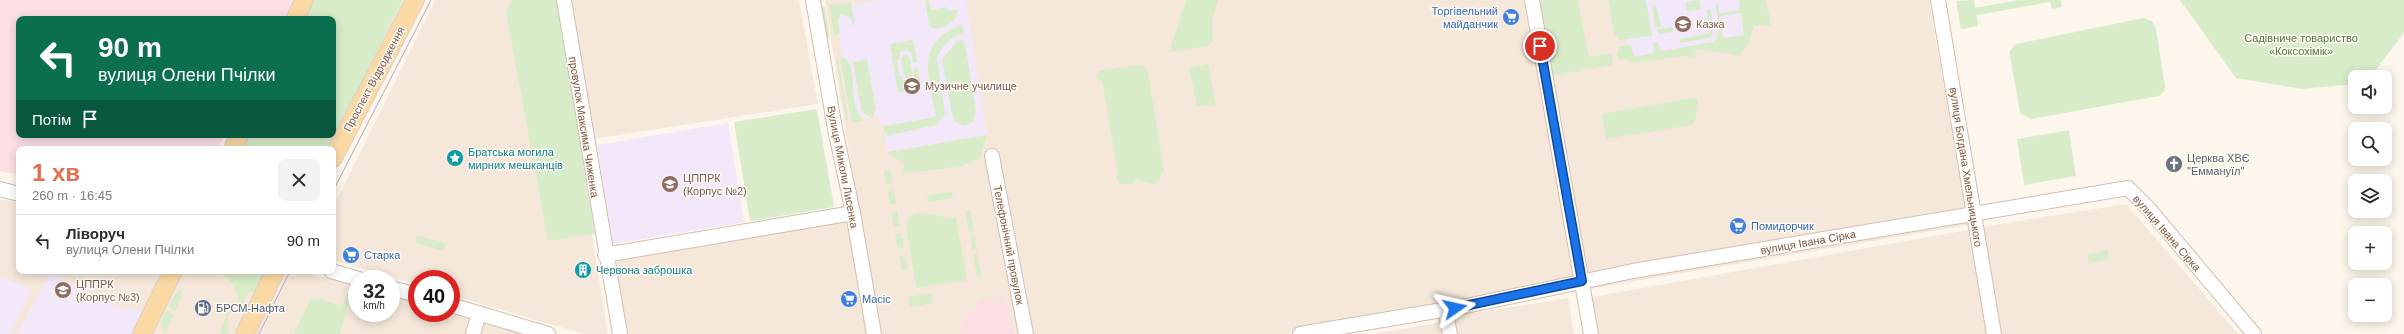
<!DOCTYPE html>
<html lang="uk">
<meta charset="utf-8">
<style>
body{margin:0;font-family:Arial,sans-serif;background:#f2f2f3;color:#2b2b33;height:100vh;display:flex;flex-direction:column;font-size:15px;white-space:nowrap}
*{box-sizing:border-box;margin:0}
p{font-size:13px;color:#7c7c81}
.icon{flex:none;width:22px;height:22px;fill:none;stroke:currentColor;stroke-width:2;stroke-linecap:round;stroke-linejoin:round}
.map{position:relative;flex:1;overflow:hidden}
.drawer{position:absolute;left:16px;top:146px;width:320px;height:128px;display:flex;flex-direction:column;background:#fff;border-radius:8px;box-shadow:0 2px 10px #0003}
.drawer>*{flex:none}
.guide{position:absolute;left:16px;top:16px;width:320px;height:122px;border-radius:8px;box-shadow:0 2px 10px #0003;background:#0b6e4f;color:#fff;overflow:hidden}
.tools{position:absolute;left:2348px;top:70px;display:grid;gap:8px}
.tools a{display:grid;place-items:center;width:44px;height:44px;border-radius:8px;background:#fff;box-shadow:0 2px 10px #0003;font-size:20px}
.speed{position:absolute;left:348px;top:270px;display:flex;gap:8px;font-size:20px;font-weight:700;text-align:center}
.speed>*{display:grid;place-content:center;width:52px;height:52px;border-radius:50%;background:#fff;box-shadow:0 2px 10px #0003;line-height:1}
.speed small{font-size:10px;font-weight:400}
.speed .limit{border:6px solid #d22;background:#fff;color:#111}
.pin{position:absolute;display:grid;place-items:center;width:34px;height:34px;color:#fff;margin:-17px;border:2px solid #fff;border-radius:50%;box-shadow:0 1px 4px #0007}
.me{position:absolute;width:44px;margin:-22px;rotate:79deg;stroke-linejoin:round;filter:drop-shadow(0 0 3px #0008)}
.turn{display:flex;align-items:center;gap:14px;height:84px;padding:0 16px;font-size:18px}
.turn .icon{width:52px;height:52px;stroke-width:2.5}
.turn b{display:block;font-size:28px;line-height:34px}
.then{display:flex;align-items:center;height:38px;padding:0 16px;background:#0003;gap:8px;font-size:15px}
.round{display:grid;place-items:center;flex:none;width:42px;height:42px;border-radius:8px;background:#f2f2f3}
.overview{display:flex;align-items:center;justify-content:space-between;height:68px;padding:0 16px}
h1{font-size:24px;font-weight:700;line-height:30px;color:#e76f51}
ul{padding:0;list-style:none}
li{display:flex;align-items:center;gap:12px;height:52px;padding:0 16px;border-top:1px solid #e1e1e2}
li div{flex:1}
li b{display:block;font-size:15px}
li em{font-style:normal}
.map>svg:first-child{display:block}
.residential{fill:#f5e8da}
.education{fill:#f3e8fa}
.medical{fill:#fbdfe3}
.green{fill:#d8ecc9}
.lines{fill:none;stroke-linecap:round;stroke-linejoin:round}
.minor-casing{stroke:#d1beb0;stroke-width:16}
.major-casing{stroke:#dad1cd;stroke-width:20}
.minor{stroke:#fff;stroke-width:14}
.major{stroke:#fbd9a5;stroke-width:18}
.tram{stroke:#b9a8c9;stroke-width:1}
.route-casing{stroke:#114b97;stroke-width:10}
.route{stroke:#1a73e8;stroke-width:7}
.labels{text-anchor:middle;stroke-width:3;stroke-linejoin:round;paint-order:stroke}
.shop-label{font-size:11px;fill:#366cbe;stroke:#fffaf3;text-anchor:start}
.education-label{font-size:11px;fill:#785e54;stroke:#fffaf3;text-anchor:start}
.park-label{font-size:11px;fill:#537a41;stroke:#fffaf3}
.street-label{font-size:11px;fill:#7a5c4d;stroke:#fffaf3}
.culture-label{font-size:11px;fill:#0d838f;stroke:#fffaf3;text-anchor:start}
.worship-label{font-size:11px;fill:#5b616d;stroke:#fffaf3;text-anchor:start}
.service-label{font-size:11px;fill:#4e5e75;stroke:#fffaf3;text-anchor:start}
</style>
<div class="map">
<svg width="2404" height="334" viewBox="0 0 2404 334">
<rect width="100%" height="100%" fill="#fdf6ec"/>
<g class="residential">
<polygon points="435,0 554,0 608,334 584,334 451,295 451,279 417,279 417,284 333,260 333,208"/>
<polygon points="570,0 799,0 818,104 593,139"/>
<polygon points="825,0 1524,0 1576,290 1286,334 881,334 850,160"/>
<polygon points="1540,0 1929,0 1968,225 1589,289"/>
<polygon points="0,199 19,203 19,271 299,271 357,286 357,313 391,313 391,295 417,302 417,313 451,313 451,311 530,334 0,334"/>
<polygon points="2126,204 2238,334 2000,334 1981,227"/>
<polygon points="849,219 868,334 628,334 614,259"/>
<polygon points="1973,229 1991,334 1599,334 1592,297"/>
<polygon points="1568,298 1574,334 1454,334 1451,317"/>
<polygon points="1441,322 1443,334 1374,334"/>
</g>
<g class="education">
<polygon points="882,0 966,0 987,135 888,152 883,126 879,121 878,116 851,121 835,7"/>
<polygon points="1621,0 1739,0 1744,36 1630,60"/>
<polygon points="728,123 744,222 613,244 597,145"/>
<polygon points="50,273 122,309 133,308 145,312 133,334 17,334"/>
<polygon points="0,277 32,289 10,334 0,334"/>
</g>
<g class="medical">
<polygon points="0,0 292,0 283,19 19,19 19,135 225,135 218,149 19,149 19,175 0,171"/>
<polygon points="1004,296 1011,327 1013,327 1015,334 961,334 960,329 981,300"/>
</g>
<g class="green">
<polygon points="312,0 403,0 328,149 238,149 245,135 333,135 333,19 303,19"/>
<polygon points="512,0 557,0 595,234 548,241 506,12"/>
<path d="M925,0H929L931,10L946,7L947,11L958,9C958,20 944,32 932,28L929,25Z"/>
<polygon points="1186,0 1218,0 1212,20 1213,42 1207,46 1169,52"/>
<polygon points="1536,0 1578,0 1589,57 1612,53 1613,59 1611,65 1552,76"/>
<polygon points="1608,0 1646,0 1652,36 1620,40 1614,33"/>
<polygon points="1699,0 1701,9 1687,11 1686,2"/>
<polygon points="1739,0 1766,0 1771,25 1754,26 1748,44 1739,56 1728,53 1696,49 1695,58 1686,56 1630,63 1629,60 1620,60 1617,55 1619,47 1631,44 1634,57 1651,54 1654,51 1653,41 1658,43 1661,51 1712,42 1718,38 1719,28 1722,28 1723,38 1744,35 1741,13 1720,16 1721,25 1719,26 1715,4 1718,4 1719,13 1740,10"/>
<polygon points="1974,0 1975,8 2020,0 2061,0 2062,7 2052,9 2050,2 1977,15 1978,26 1961,29 1956,1"/>
<polygon points="2180,0 2404,0 2404,33 2370,77 2355,77 2355,84 2302,89 2236,78"/>
<polygon points="851,2 855,25 853,25 852,19 842,14 838,20 840,33 834,35 829,5"/>
<polygon points="1652,5 1656,5 1660,24 1662,26 1655,27"/>
<polygon points="822,7 825,7 830,37 827,38"/>
<polygon points="1711,9 1713,35 1709,38 1680,43 1679,39 1710,33 1706,10"/>
<polygon points="2144,18 2152,21 2156,29 2165,86 2165,90 2159,96 2031,119 2020,113 2010,55 2010,51 2016,44"/>
<path d="M962,24L964,33C952,36 942,46 937,57L945,114L936,125L886,136L883,126L936,117C930,74 912,46 962,24Z"/>
<polygon points="1672,27 1673,32 1658,34 1657,29"/>
<polygon points="913,40 917,62 913,63 911,53 907,50 900,52 899,60 897,60 899,76 902,76 903,81 907,84 914,82 914,69 918,68 921,89 898,93 890,44"/>
<path d="M962,40L965,44L976,110L974,120C967,127 960,127 953,119L942,59L958,41Z"/>
<polygon points="905,54 909,56 913,74 909,79 904,76 901,58"/>
<path d="M840,57L846,58C847,61 849,63 850,66C856,84 849,106 864,121L852,123Z"/>
<polygon points="836,58 838,58 848,119 846,119"/>
<polygon points="867,59 876,110 874,111 874,116 872,118 863,113 861,108 853,62"/>
<polygon points="1208,64 1216,104 1197,107 1189,68"/>
<polygon points="1137,65 1144,66 1148,72 1164,171 1156,184 1136,180 1134,184 1120,184 1116,178 1118,173 1102,81 1095,76 1100,71"/>
<polygon points="1693,98 1696,98 1698,102 1695,121 1692,125 1607,139 1606,138 1602,116 1606,113"/>
<polygon points="817,109 834,207 750,221 734,122"/>
<polygon points="2069,130 2076,176 2024,185 2017,139"/>
<polygon points="987,135 980,158 963,166 902,174 904,169 903,161 897,160 888,152"/>
<polygon points="890,169 892,183 886,184 884,170"/>
<polygon points="894,190 896,204 890,205 888,191"/>
<polygon points="952,191 953,198 928,202 927,196"/>
<polygon points="970,210 974,231 969,232 965,211"/>
<polygon points="897,211 900,226 894,227 891,213"/>
<polygon points="921,213 956,218 967,280 916,288 906,225 908,218 914,214"/>
<polygon points="901,233 904,247 898,248 895,234"/>
<polygon points="417,235 446,243 444,251 415,243"/>
<polygon points="974,235 977,249 972,250 970,236"/>
<polygon points="2108,250 2109,259 2089,264 2088,254"/>
<polygon points="977,253 981,275 977,276 973,254"/>
<polygon points="905,255 908,269 902,270 899,256"/>
<path d="M212,271H263L264,278L257,292L248,293L240,310C238,290 233,276 212,271Z"/>
<polygon points="181,289 182,296 175,311 168,307 176,293"/>
<polygon points="931,293 933,303 910,307 908,297"/>
<polygon points="347,294 351,295 340,334 294,334 310,300 314,298 343,306"/>
<polygon points="166,310 174,314 166,331 163,332 161,321"/>
<polygon points="228,311 228,334 220,334"/>
</g>
<g class="lines">
<g class="minor-casing">
<g id="minor">
<polyline points="564,0 620,334"/>
<polyline points="813,0 835,129 853,213 874,334"/>
<polyline points="1532,0 1591,334"/>
<polyline points="1938,0 1994,334"/>
<polyline points="992,156 1026,334"/>
<polyline points="0,189 19,194"/>
<polyline points="605,255 853,213"/>
<polyline points="331,271 359,279"/>
<polyline points="391,288 417,295"/>
<polyline points="451,305 548,334"/>
<polyline points="1445,309 1450,334"/>
<polyline points="473,334 479,313"/>
<polyline points="1300,334 1466,306 1633,271 2128,188 2149,209 2254,334"/>
</g>
</g>
<g class="major-casing">
<g id="major">
<polyline points="295,19 304,0"/>
<polyline points="233,149 239,135"/>
<polyline points="333,158 415,0"/>
<polyline points="142,334 173,271"/>
<polyline points="245,334 275,271"/>
</g>
</g>
<use href="#minor" class="minor"/>
<use href="#major" class="major"/>
<g class="tram">
<polyline points="333,191 431,0"/>
<polyline points="259,334 290,271"/>
</g>
</g>
<g class="lines">
<g class="route-casing">
<polyline id="route" points="1455,308 1582,281 1540,46"/>
</g>
<use href="#route" class="route"/>
</g>
<defs>
<g id="supermarket-disc" transform="scale(0.9)"><circle r="9.5" fill="#3f7fe0" stroke="#fffaf3"/><path d="M-6-5.5h2.5l.6 2H6L4.5 2H-2.5L-4.4-4H-6ZM-1.5 3.2a1.3 1.3 0 1 0 .1 0ZM3 3.2a1.3 1.3 0 1 0 .1 0Z" fill="#fff"/></g>
<g id="school-disc" transform="scale(0.9)"><circle r="9.5" fill="#8d6e63" stroke="#fffaf3"/><path d="M0-5L7-2L0 1L-7-2ZM-4 1L0 2.5L4 1V4Q0 6-4 4Z" fill="#fff"/></g>
<g id="sight-disc" transform="scale(0.9)"><circle r="9.5" fill="#0f9aa8" stroke="#fffaf3"/><path d="M0-6L1.8-2.2L6-1.7L2.9 1.2L3.7 5.4L0 3.3L-3.7 5.4L-2.9 1.2L-6-1.7L-1.8-2.2Z" fill="#fff"/></g>
<g id="church-disc" transform="scale(0.9)"><circle r="9.5" fill="#6b7280" stroke="#fffaf3"/><path d="M-1.2-6h2.4v3.5h3.3v2.4h-3.3V6h-2.4V-.1h-3.3v-2.4h3.3Z" fill="#fff"/></g>
<g id="university-disc" transform="scale(0.9)"><circle r="9.5" fill="#8d6e63" stroke="#fffaf3"/><path d="M0-5L7-2L0 1L-7-2ZM-4 1L0 2.5L4 1V4Q0 6-4 4Z" fill="#fff"/></g>
<g id="building-disc" transform="scale(0.9)"><circle r="9.5" fill="#0f9aa8" stroke="#fffaf3"/><path d="M-4-6H4V6H1V3H-1V6H-4ZM-2.5-4.3h1.7v1.8h-1.7ZM.8-4.3h1.7v1.8H.8ZM-2.5-1h1.7V.8h-1.7ZM.8-1h1.7V.8H.8Z" fill="#fff"/></g>
<g id="fuel-disc" transform="scale(0.9)"><circle r="9.5" fill="#5c6f8a" stroke="#fffaf3"/><path d="M-5.5-6h7V0h2V4h1.3V-2.5L3-4.5l.8-.8L6-3V5H2.5V1h-1V6h-7ZM-4.2-4.7v3.2H.2V-4.7Z" fill="#fff"/></g>
</defs>
<g fill-rule="evenodd">
<use href="#supermarket-disc" x="1511" y="17"/>
<use href="#school-disc" x="1683" y="24"/>
<use href="#school-disc" x="912" y="86"/>
<use href="#sight-disc" x="455" y="158"/>
<use href="#church-disc" x="2174" y="164"/>
<use href="#university-disc" x="670" y="184"/>
<use href="#supermarket-disc" x="1738" y="226"/>
<use href="#supermarket-disc" x="351" y="255"/>
<use href="#building-disc" x="583" y="270"/>
<use href="#university-disc" x="63" y="290"/>
<use href="#supermarket-disc" x="849" y="299"/>
<use href="#fuel-disc" x="203" y="308"/>
</g>
<g class="labels">
<g class="shop-label">
<text x="1498" y="15" text-anchor="end">Торгівельний<tspan x="1498" dy="13">майданчик</tspan></text>
<text x="1751" y="230">Помидорчик</text>
<text x="364" y="259">Старка</text>
<text x="862" y="303">Macic</text>
</g>
<g class="education-label">
<text x="1696" y="28">Казка</text>
<text x="925" y="90">Музичне училище</text>
<text x="683" y="182">ЦППРК<tspan x="683" dy="13">(Корпус №2)</tspan></text>
<text x="76" y="288">ЦППРК<tspan x="76" dy="13">(Корпус №3)</tspan></text>
</g>
<g class="park-label">
<text x="2301" y="42">Садівниче товариство<tspan x="2301" dy="13">«Коксохімік»</tspan></text>
</g>
<g class="street-label">
<text transform="translate(374 79) rotate(-62)" y="4">Проспект Відродження</text>
<text transform="translate(584 127) rotate(81)" y="4">провулок Максима Чиженка</text>
<text transform="translate(843 167) rotate(79)" y="4">Вулиця Миколи Лисенка</text>
<text transform="translate(1966 167) rotate(81)" y="4">вулиця Богдана Хмельницького</text>
<text transform="translate(2167 233) rotate(49)" y="4">вулиця Івана Сірка</text>
<text transform="translate(1808 242) rotate(-10)" y="4">вулиця Івана Сірка</text>
<text transform="translate(1009 245) rotate(79)" y="4">Телефонічний провулок</text>
</g>
<g class="culture-label">
<text x="468" y="156">Братська могила<tspan x="468" dy="13">мирних мешканців</tspan></text>
<text x="596" y="274">Червона заброшка</text>
</g>
<g class="worship-label">
<text x="2187" y="162">Церква ХВЄ<tspan x="2187" dy="13">"Еммануїл"</tspan></text>
</g>
<g class="service-label">
<text x="216" y="312">БРСМ-Нафта</text>
</g>
</g>
</svg>
<div class="tools">
<a><svg class="icon" aria-label="sound" viewBox="0 0 24 24"><path d="M4 9h4l5-4v14l-5-4H4zM17 9q2 3 0 6"/></svg></a>
<a><svg class="icon" aria-label="search" viewBox="0 0 24 24"><circle cx="10" cy="10" r="6"/><path d="M15 15l6 6"/></svg></a>
<a><svg class="icon" aria-label="layers" viewBox="0 0 24 24"><path d="M12 4l9 5-9 5-9-5zM3 14l9 5 9-5"/></svg></a>
<a>+</a>
<a>−</a>
</div>
<div class="speed"><div>32<small>km/h</small></div><div class="limit">40</div></div>
<div class="pin" style="left:1540px;top:46px;background:#d93025"><svg class="icon" aria-label="arrive" viewBox="0 0 24 24"><path d="M6 21V4h12l-3 4 3 4H6"/></svg></div>
<svg class="me" style="left:1455px;top:308px" viewBox="-20 -20 40 40"><path d="M0-17L14 15 0 8-14 15z" fill="#1a73e8" stroke="#fff" stroke-width="4"/></svg>
<div class="guide">
<div class="turn"><svg class="icon" aria-label="left" viewBox="0 0 24 24"><path d="M17 20v-9H6M10 6l-5 5 5 5"/></svg><div><b>90 m</b>вулиця Олени Пчілки</div></div>
<div class="then">Потім<svg class="icon" aria-label="arrive" viewBox="0 0 24 24"><path d="M6 21V4h12l-3 4 3 4H6"/></svg></div>
</div>
<section class="drawer">
<div class="overview"><div><h1>1 хв</h1><p>260 m · 16:45</p></div><a class="round"><svg class="icon" aria-label="close" viewBox="0 0 24 24"><path d="M6 6l12 12M18 6L6 18"/></svg></a></div>
<ul>
<li><svg class="icon" aria-label="left" viewBox="0 0 24 24"><path d="M17 20v-9H6M10 6l-5 5 5 5"/></svg><div><b>Ліворуч</b><p>вулиця Олени Пчілки</p></div><em>90 m</em></li>
</ul>
</section>
</div>
